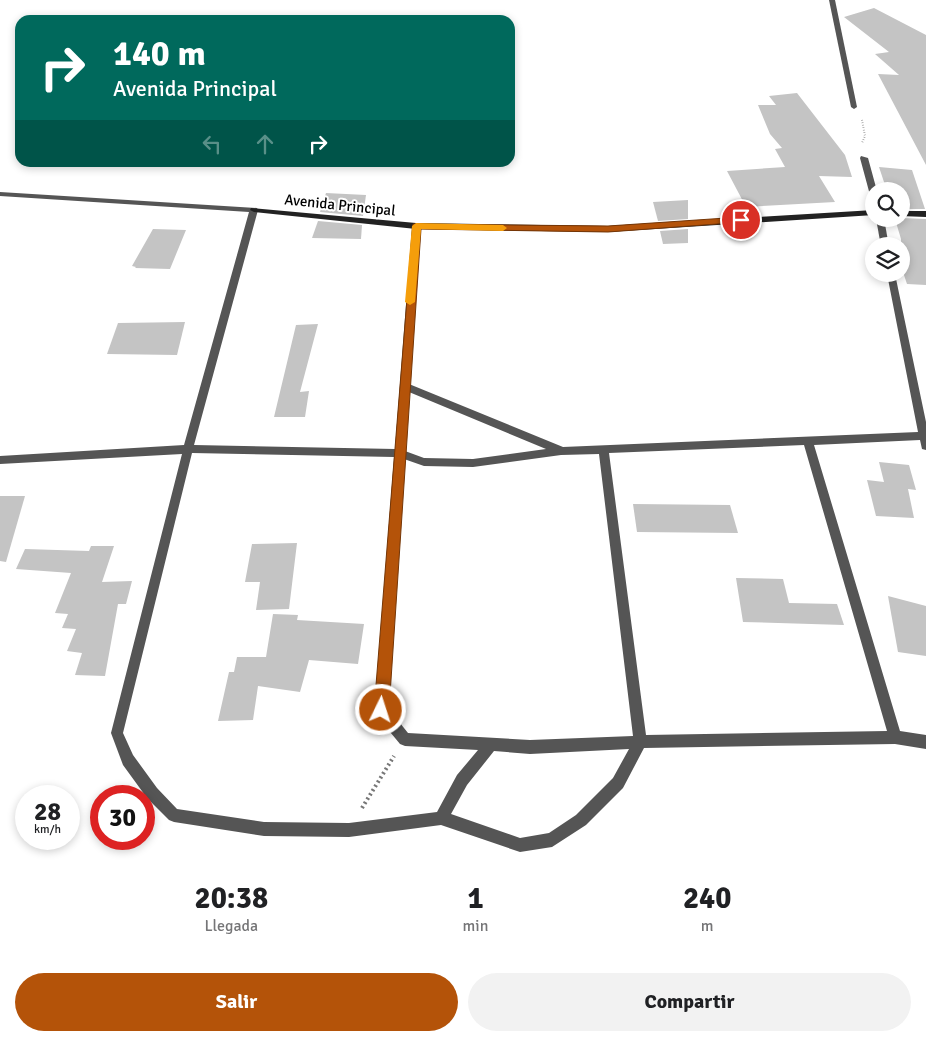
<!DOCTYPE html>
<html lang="es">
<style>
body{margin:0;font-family:Signika,sans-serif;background:#f2f2f2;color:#202124;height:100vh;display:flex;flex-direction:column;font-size:19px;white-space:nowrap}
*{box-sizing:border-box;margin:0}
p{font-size:16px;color:#757577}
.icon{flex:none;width:28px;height:28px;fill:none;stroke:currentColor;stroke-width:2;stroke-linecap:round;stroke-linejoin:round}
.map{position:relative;height:866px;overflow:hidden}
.sheet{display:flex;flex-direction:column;background:#fff;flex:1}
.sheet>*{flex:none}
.top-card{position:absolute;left:15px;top:15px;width:500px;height:152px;border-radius:15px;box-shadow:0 2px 8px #0003;background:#00695c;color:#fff;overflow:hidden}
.controls{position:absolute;left:865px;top:182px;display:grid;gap:10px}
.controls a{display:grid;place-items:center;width:45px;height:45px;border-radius:50%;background:#fff;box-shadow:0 2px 8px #0003;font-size:25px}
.speed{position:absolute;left:15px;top:785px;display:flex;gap:10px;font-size:25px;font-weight:700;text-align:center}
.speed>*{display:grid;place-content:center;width:65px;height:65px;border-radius:50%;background:#fff;box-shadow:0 2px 8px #0003;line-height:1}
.speed small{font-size:12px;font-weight:400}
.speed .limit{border:8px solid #d22;background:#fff;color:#111}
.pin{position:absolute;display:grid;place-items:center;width:42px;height:42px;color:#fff;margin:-21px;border:2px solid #fff;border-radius:50%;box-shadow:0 1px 5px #0007}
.me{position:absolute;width:55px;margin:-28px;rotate:4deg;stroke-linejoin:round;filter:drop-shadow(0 0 4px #0008)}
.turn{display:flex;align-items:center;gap:18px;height:105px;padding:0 15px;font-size:22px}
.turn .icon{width:65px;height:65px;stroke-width:2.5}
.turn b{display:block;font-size:35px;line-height:42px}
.lanes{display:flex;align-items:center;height:48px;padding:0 15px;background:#0003;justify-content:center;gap:25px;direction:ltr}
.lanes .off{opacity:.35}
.eta{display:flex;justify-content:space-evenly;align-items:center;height:85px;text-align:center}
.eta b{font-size:30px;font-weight:700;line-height:35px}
.button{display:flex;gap:10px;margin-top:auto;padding:10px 15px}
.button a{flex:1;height:58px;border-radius:30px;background:#b45309;color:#fff;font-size:20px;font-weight:700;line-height:58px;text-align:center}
.button a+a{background:#f2f2f2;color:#202124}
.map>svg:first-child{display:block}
.building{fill:#c4c4c4}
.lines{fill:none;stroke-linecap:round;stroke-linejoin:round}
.path-far1{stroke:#777;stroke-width:2;stroke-dasharray:0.5 2;stroke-linecap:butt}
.path{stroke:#777;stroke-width:4;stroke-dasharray:2 3;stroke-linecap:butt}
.street{fill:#555;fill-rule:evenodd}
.secondary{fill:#222;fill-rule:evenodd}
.route{fill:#b45309;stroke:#753606}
.slow{fill:#f59e0b}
.labels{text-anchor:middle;stroke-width:4;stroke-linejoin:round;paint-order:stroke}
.far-street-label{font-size:15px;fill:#000;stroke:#fff}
</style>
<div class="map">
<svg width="926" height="866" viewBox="0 0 926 866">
<rect width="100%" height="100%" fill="#fff"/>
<g class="building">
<polygon points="874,8 926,35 926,165 878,74 899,75 875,54 889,52 844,17"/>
<polygon points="797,93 845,155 852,177 819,176 835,202 746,207 727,171 785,167 775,149 782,148 770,134 758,105 776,105 769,96"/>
<polygon points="879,167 912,170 925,209 901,209 901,191 887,191"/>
<polygon points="326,193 366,195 363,216 320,212"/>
<polygon points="688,200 688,219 658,221 653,202"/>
<polygon points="901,218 926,219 926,285 907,284 901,266 901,239 895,219"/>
<polygon points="318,221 362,225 361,239 312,238"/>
<polygon points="153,229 186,230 170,269 135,268 136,267 132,266"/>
<polygon points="688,229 688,243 663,244 660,231"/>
<polygon points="185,322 177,355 107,354 118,323"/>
<polygon points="318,324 300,392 309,391 305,417 274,417 296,325"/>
<polygon points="879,462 909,465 916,490 908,489 914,518 876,516 867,480 884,482"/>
<polygon points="0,496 25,496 6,562 0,561"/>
<polygon points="633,504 730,505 738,533 637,532"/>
<polygon points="297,543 289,609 256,610 260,582 245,582 252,544"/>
<polygon points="91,546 114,546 102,582 132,581 126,604 118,604 105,676 75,675 82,653 67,651 76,629 62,628 68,614 55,613 71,573 16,569 25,549 89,551"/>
<polygon points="736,578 783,579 789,603 837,604 844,625 743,622"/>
<polygon points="888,596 926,606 926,656 898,652"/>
<polygon points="273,614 298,615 297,620 364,624 358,664 309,660 300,692 258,686 253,720 218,721 229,672 234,672 237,657 266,657"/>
</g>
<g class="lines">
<polyline class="path-far1" points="862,120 865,136 862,143"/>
<polyline class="path" points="362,808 394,756"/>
<g class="street">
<polygon points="829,0 835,0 857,107 854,109 851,107"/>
<polygon points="861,156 868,158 877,191 874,191 874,197 870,195 860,158"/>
<path d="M0,192L257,208L258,210L194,445L395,449L412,226L416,223L420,226L409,384L563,447L918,432L887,274H895L926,422V450L922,449L920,440L814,445L900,731L926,735V749L895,744L644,748L623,788L586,825L552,847L520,852L441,825L349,837L264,836L174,822L169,820L147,798L123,765L111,733L182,454L0,464V456L184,445L249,212L0,196ZM409,392L546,449L473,459L424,458L405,451ZM804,445L887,731L646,735L609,453ZM192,453L394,457L375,710L376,715L400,744L405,746L478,750L457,775L437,812L349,823L264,822L177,809L157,788L133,755L123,733ZM599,454L633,736L530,740L408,733L388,708L404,459L424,466L473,467L561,455ZM629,749L613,778L576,815L549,833L520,838L451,814L467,785L494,751L530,754Z"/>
<polygon points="876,219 884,219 889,246 881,246"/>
</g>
<g class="secondary">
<polygon points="251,208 416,223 608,226 874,210 874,215 608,232 416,229 254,212 250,210"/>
<polygon points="901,211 926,211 926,217 901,216"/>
</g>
</g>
<polygon class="route" points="741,217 745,220 744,222 608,232 421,229 389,710 386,715 381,717 376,715 374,710 413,224 608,226"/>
<polygon class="slow" points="416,223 503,225 507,228 503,231 421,229 415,302 410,305 405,302 412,226"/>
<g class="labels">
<g class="far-street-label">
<text transform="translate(340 205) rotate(6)" y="5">Avenida Principal</text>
</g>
</g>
</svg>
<div class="controls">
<a><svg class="icon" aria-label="search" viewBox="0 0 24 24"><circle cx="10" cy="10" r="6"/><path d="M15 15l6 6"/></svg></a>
<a><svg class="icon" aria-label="layers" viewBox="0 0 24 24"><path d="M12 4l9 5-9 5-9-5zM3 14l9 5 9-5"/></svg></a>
</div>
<div class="speed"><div>28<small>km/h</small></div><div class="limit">30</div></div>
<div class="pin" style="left:741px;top:220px;background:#d93025"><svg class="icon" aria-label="arrive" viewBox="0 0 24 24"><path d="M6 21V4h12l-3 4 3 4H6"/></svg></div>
<svg class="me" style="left:381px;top:710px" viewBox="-20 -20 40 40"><circle r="17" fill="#b45309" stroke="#fff" stroke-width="3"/><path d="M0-11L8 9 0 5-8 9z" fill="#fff"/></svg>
<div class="top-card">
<div class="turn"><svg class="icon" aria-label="right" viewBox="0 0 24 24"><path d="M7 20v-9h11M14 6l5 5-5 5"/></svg><div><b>140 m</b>Avenida Principal</div></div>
<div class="lanes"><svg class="icon off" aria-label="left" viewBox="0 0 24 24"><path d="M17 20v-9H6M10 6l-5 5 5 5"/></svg><svg class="icon off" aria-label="ahead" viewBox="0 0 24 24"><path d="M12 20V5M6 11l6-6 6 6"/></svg><svg class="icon" aria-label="right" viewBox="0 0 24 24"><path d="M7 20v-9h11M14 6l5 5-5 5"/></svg></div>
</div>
</div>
<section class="sheet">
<div class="eta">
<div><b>20:38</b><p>Llegada</p></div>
<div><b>1</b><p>min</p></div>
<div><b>240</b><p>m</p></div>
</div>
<div class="button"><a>Salir</a><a>Compartir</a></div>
</section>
